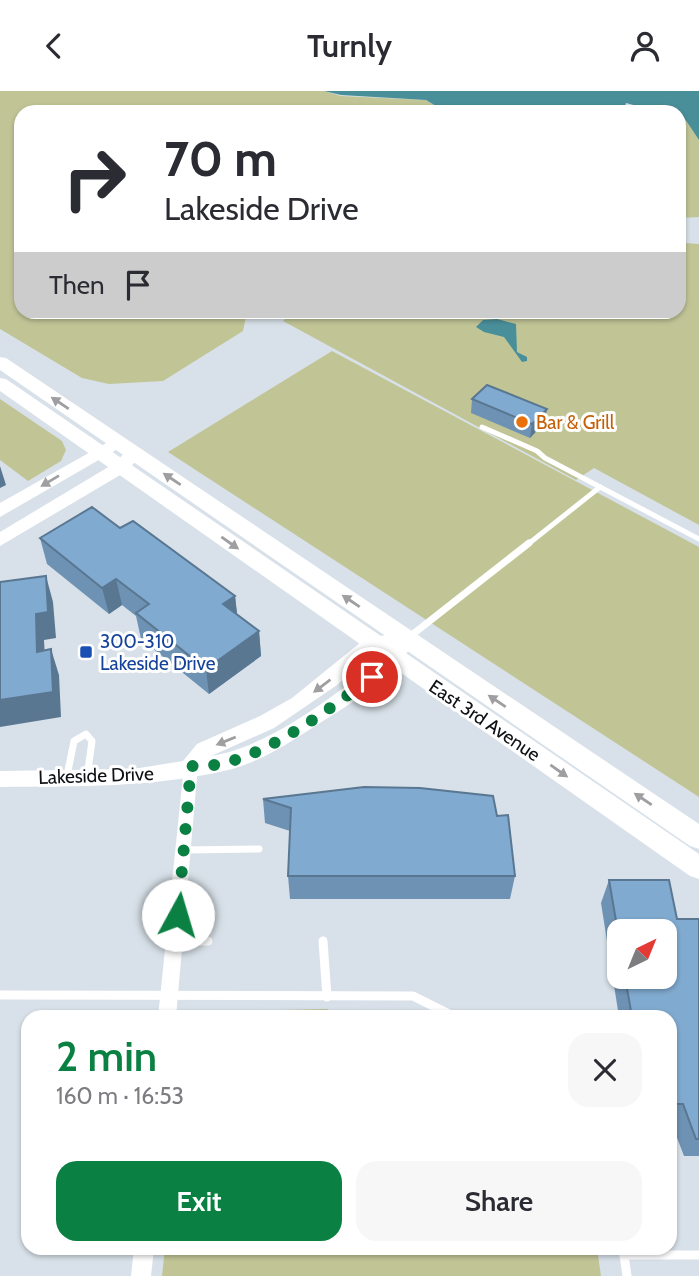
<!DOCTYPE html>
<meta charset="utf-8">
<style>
body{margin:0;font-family:Cabin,sans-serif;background:#f7f7f7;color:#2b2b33;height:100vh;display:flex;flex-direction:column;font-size:26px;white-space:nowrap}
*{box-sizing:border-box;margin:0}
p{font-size:23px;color:#7c7c81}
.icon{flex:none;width:38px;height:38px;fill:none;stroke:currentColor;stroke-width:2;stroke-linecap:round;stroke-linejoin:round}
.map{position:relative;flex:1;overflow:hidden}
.side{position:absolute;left:21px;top:919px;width:656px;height:245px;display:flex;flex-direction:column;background:#fff;border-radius:21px;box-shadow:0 2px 5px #0004}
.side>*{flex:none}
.banner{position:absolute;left:14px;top:14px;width:672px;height:214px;border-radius:21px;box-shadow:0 2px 5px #0004;background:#fff;color:#2b2b33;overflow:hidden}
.needle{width:46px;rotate:43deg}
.tools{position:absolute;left:607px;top:828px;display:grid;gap:14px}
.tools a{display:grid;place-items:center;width:70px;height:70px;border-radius:14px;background:#fff;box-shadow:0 2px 5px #0004;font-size:35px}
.pin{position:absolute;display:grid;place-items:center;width:60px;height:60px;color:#fff;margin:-30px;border:4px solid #fff;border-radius:50%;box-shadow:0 2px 7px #0007}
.me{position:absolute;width:77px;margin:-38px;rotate:6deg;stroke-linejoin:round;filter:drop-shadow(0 0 5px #0008)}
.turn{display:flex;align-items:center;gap:24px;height:147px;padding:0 35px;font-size:32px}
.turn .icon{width:91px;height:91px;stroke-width:2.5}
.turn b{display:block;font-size:49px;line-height:60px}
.then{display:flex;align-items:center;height:66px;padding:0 35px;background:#0003;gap:14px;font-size:26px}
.round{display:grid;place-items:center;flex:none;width:74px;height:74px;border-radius:21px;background:#f7f7f7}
.headline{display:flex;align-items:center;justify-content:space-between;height:119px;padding:0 35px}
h1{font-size:42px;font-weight:600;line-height:52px;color:#0b8043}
.cta{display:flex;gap:14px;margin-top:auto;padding:14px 35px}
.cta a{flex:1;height:80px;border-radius:21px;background:#0b8043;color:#fff;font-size:28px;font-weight:600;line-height:80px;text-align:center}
.cta a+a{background:#f7f7f7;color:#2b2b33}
header{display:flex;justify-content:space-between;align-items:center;height:91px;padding:0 35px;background:#fff;font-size:32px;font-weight:600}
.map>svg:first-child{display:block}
.green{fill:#c1c596}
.water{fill:#498f9a}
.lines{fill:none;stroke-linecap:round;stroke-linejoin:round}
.service-far2{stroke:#fff;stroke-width:5}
.service-far1{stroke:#fff;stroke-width:7}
.service{stroke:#fff;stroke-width:9}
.minor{fill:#fff;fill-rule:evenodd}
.tertiary{fill:#fff;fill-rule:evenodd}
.secondary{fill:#fff;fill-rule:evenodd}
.primary{fill:#fff;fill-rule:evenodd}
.wall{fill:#6e92b3;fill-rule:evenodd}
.shaded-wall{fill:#5a7792}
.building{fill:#80aad0;stroke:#5a7792;stroke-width:2}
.oneway{fill:#9f9fa1}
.route{stroke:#0b8043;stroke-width:12;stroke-dasharray:0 21.6}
.food-dot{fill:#e8710a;stroke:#fff;stroke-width:2.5}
.transit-dot{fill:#1a4fb4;stroke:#fff;stroke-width:2.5}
.labels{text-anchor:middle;stroke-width:6;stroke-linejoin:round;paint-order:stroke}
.food-label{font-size:19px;fill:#c56008;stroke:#fff;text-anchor:start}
.transit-label{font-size:19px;fill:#164399;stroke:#fff;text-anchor:start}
.street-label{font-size:19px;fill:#0e1013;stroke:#fff}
</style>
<header><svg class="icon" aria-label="back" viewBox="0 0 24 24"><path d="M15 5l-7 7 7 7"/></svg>Turnly<svg class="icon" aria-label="person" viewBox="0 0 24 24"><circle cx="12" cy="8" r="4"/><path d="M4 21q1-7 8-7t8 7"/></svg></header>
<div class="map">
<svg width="699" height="1185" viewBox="0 0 699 1185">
<rect width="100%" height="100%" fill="#d8e1e9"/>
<g class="green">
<polygon points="0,0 324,0 341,5 426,9 446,21 21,21 21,220 247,221 243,240 163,290 109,293 82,287 0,238"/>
<polygon points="679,26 685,27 699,49 699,126 679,127"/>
<polygon points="685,152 699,153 699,434 594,377 576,389 283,230 293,220 679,220 679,153"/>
<polygon points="332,260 699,456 699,706 168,361"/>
<polygon points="0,308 62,350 66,359 61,370 28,390 0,369"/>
<polygon points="328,918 328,926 188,926 189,921"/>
<polygon points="165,1157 597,1157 601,1185 162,1185"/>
</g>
<g class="water">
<polygon points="324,0 699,0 699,49 685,28 679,26 679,21 660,21 626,12 623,21 446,21 426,9 341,4"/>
<polygon points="497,228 516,233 517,261 527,266 527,270 522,271 504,246 484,241 476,236 483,229"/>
</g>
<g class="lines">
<g class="service-far2">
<polyline points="482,336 537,360 545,367 699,448"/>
<polyline points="527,454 600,396"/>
</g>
<g class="service-far1">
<polyline points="408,547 529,452"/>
<polyline points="67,685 74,650 86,643 92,650 87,686"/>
<polyline points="185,759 259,758"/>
</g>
<g class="service">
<polyline points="175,850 208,850"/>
<polyline points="323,850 327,906"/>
<polyline points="0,904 413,905 455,926"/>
<polyline points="623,1157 627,1185"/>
<polyline points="624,1164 699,1164"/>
</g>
<g class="minor">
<polygon points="191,669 196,671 198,675 176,926 158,926 184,675 186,671"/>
<polygon points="134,1157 154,1157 151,1185 131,1185"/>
</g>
<path class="tertiary" d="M407,541L414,543L416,548C398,580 364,605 331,625C299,645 265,670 228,679C153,697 76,695 0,696V680L133,678L183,670L197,653L260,625L292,607L366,547ZM392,557C385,567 373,574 363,582C322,614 263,657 211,665L274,637L337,594L378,558Z"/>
<g class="secondary">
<polygon points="117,346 123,347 126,351 123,355 0,426 0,412"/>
<polygon points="134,357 143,362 127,380 0,455 0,441 115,372 128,358"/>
</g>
<g class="primary">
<polygon points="0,266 6,267 699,733 699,758 690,755 0,279"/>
<polygon points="0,287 6,288 699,763 699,788 690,785 0,300"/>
</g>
</g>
<g class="wall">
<polygon points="472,308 547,318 544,332 530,347 471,322"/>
<polygon points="120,437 235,505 237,523 259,540 261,565 209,603 141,548 136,525 122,514 109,523 47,473 40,447"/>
<polygon points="263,708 497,725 515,785 510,808 290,808 288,785 290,740 265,732"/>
<path d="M609,789L677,828H699V1065H684L671,1031H670V926H619L601,812ZM620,840L665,886H620Z"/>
</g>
<g class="shaded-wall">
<polygon points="547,318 544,332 530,347 532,333"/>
<polygon points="0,375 6,394 0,397"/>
<polygon points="46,485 53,511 56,547 44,549 46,586 37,561 36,523"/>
<polygon points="116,488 122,514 109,523 102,497"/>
<polygon points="235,505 238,531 223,513"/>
<polygon points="259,540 261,565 209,603 206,578"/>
<polygon points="51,558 59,584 61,626 0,636 0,609"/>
</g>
<g class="building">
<polygon points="487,294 547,318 532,333 472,308"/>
<polygon points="92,416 120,437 133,430 235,505 223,513 259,540 206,578 136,522 149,513 116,488 102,497 40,447"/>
<polygon points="46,485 48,521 36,523 37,561 51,558 53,601 0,609 0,491"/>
<polygon points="364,696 420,697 493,705 497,725 508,724 515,785 288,785 291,717 263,708"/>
<polygon points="609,789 669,789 677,828 699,828 699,1048 696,1048 683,1013 670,1013 670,926 632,926 625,886 665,886 665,840 620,840 620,853"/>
</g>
<defs><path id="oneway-solid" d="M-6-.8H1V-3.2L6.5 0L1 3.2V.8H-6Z" transform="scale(1.75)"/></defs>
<g class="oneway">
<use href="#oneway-solid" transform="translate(60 312) rotate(-146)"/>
<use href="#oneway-solid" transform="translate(172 388) rotate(-146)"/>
<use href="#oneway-solid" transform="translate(50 390) rotate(149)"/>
<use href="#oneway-solid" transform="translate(230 452) rotate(35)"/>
<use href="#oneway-solid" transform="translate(351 510) rotate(-146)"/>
<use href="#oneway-solid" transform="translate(322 595) rotate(143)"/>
<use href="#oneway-solid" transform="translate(497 610) rotate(-146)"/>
<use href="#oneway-solid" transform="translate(226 650) rotate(158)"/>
<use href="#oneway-solid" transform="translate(559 680) rotate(35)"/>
<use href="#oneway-solid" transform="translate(643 708) rotate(-146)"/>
</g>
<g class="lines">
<path class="route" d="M178,824L191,675C250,680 327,620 372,586"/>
</g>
<circle class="food-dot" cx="522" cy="331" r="7"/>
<rect class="transit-dot" x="79" y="554" width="14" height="14" rx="3.5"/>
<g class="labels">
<g class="food-label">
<text x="536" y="338">Bar &amp; Grill</text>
</g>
<g class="transit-label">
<text x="100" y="557">300-310<tspan x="100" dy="22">Lakeside Drive</tspan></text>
</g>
<g class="street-label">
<text transform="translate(485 629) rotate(34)" y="7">East 3rd Avenue</text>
<text transform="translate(96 684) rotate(-2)" y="7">Lakeside Drive</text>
</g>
</g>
</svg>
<div class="tools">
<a><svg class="needle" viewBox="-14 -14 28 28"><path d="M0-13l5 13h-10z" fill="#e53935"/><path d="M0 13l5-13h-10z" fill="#7c7c81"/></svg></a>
</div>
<div class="pin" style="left:372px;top:586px;background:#d93025"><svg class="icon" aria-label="arrive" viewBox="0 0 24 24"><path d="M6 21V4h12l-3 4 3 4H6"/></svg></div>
<svg class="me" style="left:178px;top:824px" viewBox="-20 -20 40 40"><circle r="19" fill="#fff"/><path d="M0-13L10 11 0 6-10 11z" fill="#0b8043"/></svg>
<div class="banner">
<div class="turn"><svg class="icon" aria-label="right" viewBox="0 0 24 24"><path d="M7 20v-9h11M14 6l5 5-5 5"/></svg><div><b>70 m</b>Lakeside Drive</div></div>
<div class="then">Then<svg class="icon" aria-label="arrive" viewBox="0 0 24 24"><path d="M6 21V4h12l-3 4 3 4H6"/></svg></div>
</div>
<section class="side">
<div class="headline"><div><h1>2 min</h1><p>160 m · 16:53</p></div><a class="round"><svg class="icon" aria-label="close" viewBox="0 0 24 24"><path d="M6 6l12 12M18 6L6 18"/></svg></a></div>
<div class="cta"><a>Exit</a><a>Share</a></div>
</section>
</div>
